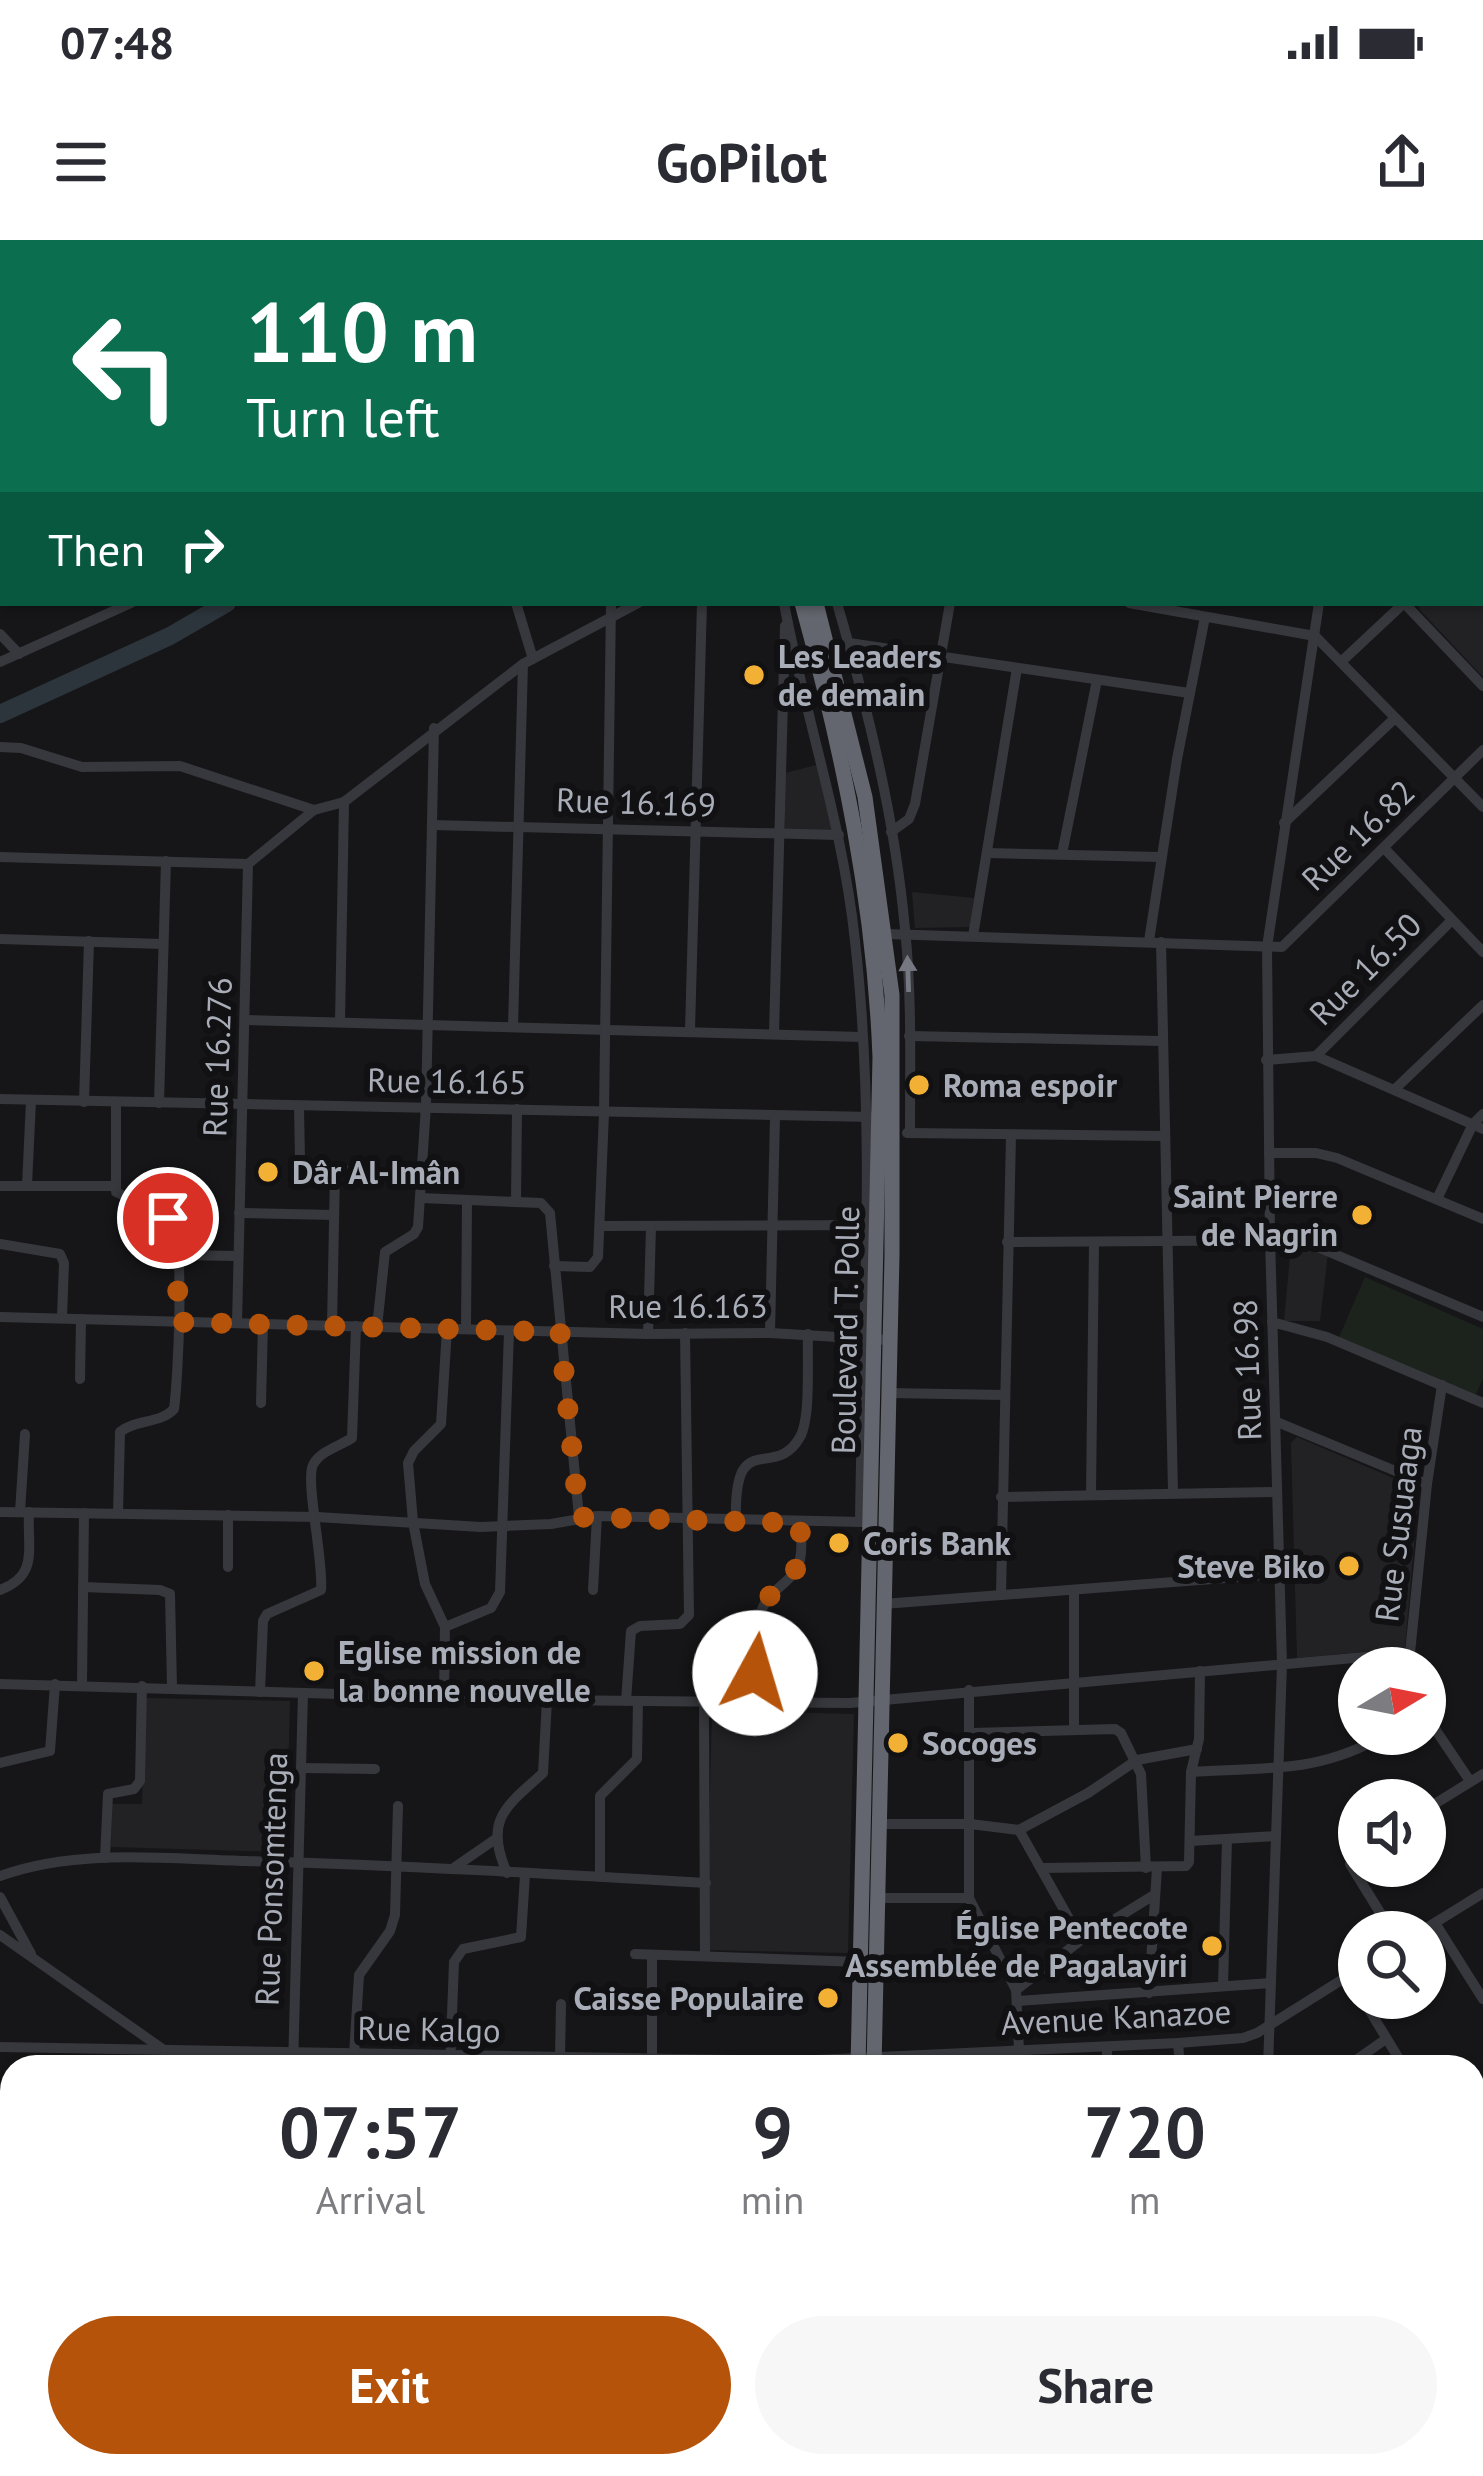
<!DOCTYPE html>
<meta charset="utf-8">
<style>
body{margin:0;font-family:"PT Sans",sans-serif;background:#f7f7f7;color:#2b2b33;height:100vh;display:flex;flex-direction:column;font-size:45px;white-space:nowrap}
*{box-sizing:border-box;margin:0}
p{font-size:39px;color:#7c7c81}
.icon{flex:none;width:66px;height:66px;fill:none;stroke:currentColor;stroke-width:2;stroke-linecap:round;stroke-linejoin:round}
.map{position:relative;flex:1;overflow:hidden}
.sheet{position:absolute;left:0px;top:1815px;width:1485px;height:423px;display:flex;flex-direction:column;background:#fff;border-radius:36px 36px 0 0;box-shadow:0 3px 9px #0004}
.sheet>*{flex:none}
.guide{position:absolute;left:0px;top:0px;width:1485px;height:366px;box-shadow:0 3px 9px #0004;background:#0b6e4f;color:#fff;overflow:hidden}
.needle{width:78px;rotate:80deg}
.fabs{position:absolute;left:1338px;top:1407px;display:grid;gap:24px}
.fabs a{display:grid;place-items:center;width:108px;height:108px;border-radius:50%;background:#fff;box-shadow:0 3px 9px #0004;font-size:60px}
.pin{position:absolute;display:grid;place-items:center;width:102px;height:102px;color:#fff;margin:-51px;border:6px solid #fff;border-radius:50%;box-shadow:0 3px 12px #0007}
.me{position:absolute;width:132px;margin:-66px;rotate:6deg;stroke-linejoin:round;filter:drop-shadow(0 0 9px #0008)}
.turn{display:flex;align-items:center;gap:42px;height:252px;padding:0 48px;font-size:54px}
.turn .icon{width:156px;height:156px;stroke-width:2.5}
.turn b{display:block;font-size:84px;line-height:102px}
.then{display:flex;align-items:center;height:114px;padding:0 48px;background:#0003;gap:24px;font-size:45px}
.eta{display:flex;justify-content:space-evenly;align-items:center;height:204px;text-align:center}
.eta b{font-size:72px;font-weight:600;line-height:84px}
.cta{display:flex;gap:24px;margin-top:auto;padding:24px 48px}
.cta a{flex:1;height:138px;border-radius:72px;background:#b45309;color:#fff;font-size:48px;font-weight:600;line-height:138px;text-align:center}
.cta a+a{background:#f7f7f7;color:#2b2b33}
.status{display:flex;justify-content:space-between;align-items:center;height:84px;padding:0 60px;background:#fff;direction:ltr}
.status svg{height:33px;fill:currentColor}
header{display:flex;justify-content:space-between;align-items:center;height:156px;padding:0 48px;background:#fff;font-size:54px;font-weight:600}
.map>svg:first-child{display:block}
.built{fill:#222225}
.green{fill:#1c231d}
.lines{fill:none;stroke-linecap:round;stroke-linejoin:round}
.river{stroke:#2c353c;stroke-width:18}
.minor{stroke:#37383d;stroke-width:10}
.highway{stroke:#63666e;stroke-width:15}
.oneway{fill:#757881}
.route{stroke:#b45309;stroke-width:21;stroke-dasharray:0 37.8}
.poi-dot{fill:#f2b134;stroke:#111113;stroke-width:4.5}
.labels{text-anchor:middle;stroke-width:12;stroke-linejoin:round;paint-order:stroke}
.poi-label{font-size:33px;font-weight:bold;fill:#a8adb8;stroke:#111113;text-anchor:start}
.street-label{font-size:33px;fill:#a8adb8;stroke:#111113}
</style>
<div class="status"><b>07:48</b><svg viewBox="0 0 49 12"><path d="M0 12V9h3v3zM5 12V6h3v6zM10 12V3h3v9zM15 12V0h3v12zM26 1h20v11H26zM47 4h2v5h-2z"/></svg></div>
<header><svg class="icon" aria-label="menu" viewBox="0 0 24 24"><path d="M4 6h16M4 12h16M4 18h16"/></svg>GoPilot<svg class="icon" aria-label="share" viewBox="0 0 24 24"><path d="M12 15V3M7 8l5-5 5 5M5 13v7h14v-7"/></svg></header>
<div class="map">
<svg width="1483" height="2236" viewBox="0 0 1483 2236">
<rect width="100%" height="100%" fill="#161618"/>
<g class="built">
<polygon points="1483,302 1483,437 1419,369 1420,363 1482,363"/>
<polygon points="820,524 833,591 785,591 785,533"/>
<polygon points="912,652 974,658 970,687 915,688"/>
<polygon points="1291,1005 1328,1013 1320,1081 1284,1081"/>
<polygon points="1297,1197 1419,1249 1405,1408 1297,1418 1291,1203"/>
<polygon points="145,1458 290,1461 286,1612 111,1607 112,1564 142,1564"/>
<polygon points="712,1470 854,1474 848,1713 706,1710"/>
</g>
<g class="green">
<polygon points="1365,1037 1483,1089 1483,1138 1474,1159 1338,1100"/>
<polygon points="44,1822 282,1824 282,1827 44,1827"/>
</g>
<g class="lines">
<g class="river">
<polyline points="849,3 856,0"/>
<polyline points="0,474 170,396 227,363"/>
</g>
<g class="minor">
<polyline points="1154,0 1162,3"/>
<polyline points="1346,0 1353,3"/>
<polyline points="1470,0 1471,3"/>
<polyline points="112,3 112,0"/>
<polyline points="198,3 199,0"/>
<polyline points="279,3 279,0"/>
<polyline points="358,3 359,0"/>
<polyline points="433,3 434,0"/>
<polyline points="509,3 510,0"/>
<polyline points="698,3 700,0"/>
<polyline points="1261,3 1263,0"/>
<polyline points="1378,3 1379,0"/>
<polyline points="1457,3 1457,0"/>
<polyline points="1482,29 1483,31"/>
<polyline points="1482,126 1483,126"/>
<polyline points="0,219 3,219"/>
<polyline points="1482,227 1483,227"/>
<polyline points="1482,291 1483,290"/>
<polyline points="0,303 3,303"/>
<polyline points="516,363 533,419"/>
<path d="M784,363C805,477 843,585 855,701C877,893 862,1089 860,1282"/>
<path d="M837,363C868,470 895,578 905,689C912,757 910,825 910,893"/>
<polyline points="1129,363 1315,396 1483,567"/>
<polyline points="1404,363 1483,446"/>
<polyline points="0,394 19,414"/>
<polyline points="849,403 1189,453"/>
<polyline points="0,422 131,363"/>
<polyline points="1341,422 1404,363"/>
<polyline points="0,507 21,508 82,527 180,526 314,570"/>
<polyline points="1284,583 1395,478"/>
<polyline points="432,585 839,595"/>
<polyline points="891,592 909,579 915,564 950,363"/>
<polyline points="1384,608 1483,712"/>
<polyline points="987,613 1161,617"/>
<polyline points="1062,614 1097,440"/>
<polyline points="0,617 248,624 314,570 344,562 523,424 638,363"/>
<polyline points="886,694 1282,707 1483,510"/>
<polyline points="973,696 1017,428"/>
<polyline points="0,699 163,704"/>
<polyline points="1149,701 1177,519 1205,377"/>
<polyline points="1161,702 1173,1252"/>
<polyline points="245,780 861,797"/>
<polyline points="340,782 344,562"/>
<polyline points="513,786 523,424"/>
<polyline points="690,790 702,363"/>
<polyline points="774,792 785,386"/>
<polyline points="909,796 1161,801"/>
<polyline points="1316,816 1452,680"/>
<polyline points="1266,820 1316,816 1483,889"/>
<polyline points="1395,849 1483,765"/>
<polyline points="0,859 872,877"/>
<polyline points="84,862 89,701"/>
<path d="M116,862V952C134,962 159,965 172,983C185,1001 178,1141 174,1169C160,1184 136,1179 120,1192L118,1273"/>
<polyline points="159,863 166,621"/>
<polyline points="299,866 300,921 307,930 422,932"/>
<polyline points="907,893 1163,896"/>
<polyline points="1269,913 1316,913 1337,918 1483,979"/>
<polyline points="27,945 31,861"/>
<polyline points="0,946 114,946"/>
<polyline points="421,958 541,963 550,973 579,1277"/>
<polyline points="1437,959 1473,884 1483,874"/>
<polyline points="516,961 517,869"/>
<polyline points="239,973 334,975"/>
<polyline points="600,986 864,985"/>
<polyline points="1007,1002 1301,1000 1483,1077"/>
<polyline points="0,1004 60,1014 64,1023 62,1078"/>
<polyline points="179,1015 238,1016"/>
<polyline points="554,1026 590,1027 598,1017 604,873 611,363"/>
<polyline points="0,1077 648,1094 770,1093 889,1100"/>
<polyline points="1272,1082 1327,1097 1483,1163"/>
<polyline points="237,1083 248,624"/>
<polyline points="332,1085 335,931"/>
<polyline points="377,1087 385,1012 414,994 418,987 426,865 434,488"/>
<polyline points="466,1089 467,960"/>
<polyline points="770,1093 775,876"/>
<polyline points="648,1094 651,986"/>
<polyline points="80,1139 81,1079"/>
<polyline points="888,1153 1004,1155"/>
<polyline points="261,1163 263,1083"/>
<polyline points="1277,1182 1427,1244"/>
<polyline points="1091,1254 1094,1003"/>
<polyline points="1001,1257 1277,1252"/>
<polyline points="0,1272 317,1277 481,1287 551,1284 597,1276 863,1282"/>
<polyline points="20,1272 25,1194"/>
<path d="M736,1282C733,1184 774,1243 800,1197C811,1178 807,1119 808,1094"/>
<polyline points="228,1327 228,1275"/>
<polyline points="83,1347 160,1350 170,1354 172,1448"/>
<path d="M0,1350C39,1335 27,1310 29,1272"/>
<polyline points="593,1350 597,1276"/>
<polyline points="1001,1354 1011,895"/>
<polyline points="883,1364 1279,1334"/>
<polyline points="445,1387 491,1368 500,1352 509,1091"/>
<polyline points="1413,1428 1410,1413 1427,1244 1442,1145"/>
<path d="M1200,1431L1199,1499L1191,1532C1265,1527 1320,1534 1386,1494"/>
<polyline points="0,1444 547,1460 850,1463 1410,1413"/>
<polyline points="82,1444 84,1273"/>
<polyline points="969,1450 969,1658 1016,1750 1019,1810"/>
<path d="M260,1452L263,1381L267,1374L321,1350C324,1323 305,1240 313,1225C320,1211 340,1206 352,1198L356,1086"/>
<polyline points="444,1455 445,1387 425,1344 413,1282 408,1223 414,1211 441,1184 447,1089"/>
<polyline points="626,1461 631,1391 640,1386 680,1384 689,1375 685,1093"/>
<polyline points="704,1461 705,1716"/>
<path d="M754,1462L762,1369C770,1349 792,1343 799,1323C803,1312 801,1296 801,1283"/>
<polyline points="1425,1474 1470,1541"/>
<polyline points="1074,1490 1074,1350"/>
<polyline points="971,1493 1115,1489 1121,1493 1141,1534 1146,1628"/>
<polyline points="0,1523 50,1511 55,1444"/>
<polyline points="302,1528 375,1529"/>
<polyline points="1425,1570 1483,1534"/>
<polyline points="880,1584 970,1584 1019,1590 1088,1553 1137,1520 1197,1509"/>
<polyline points="1019,1590 1081,1700"/>
<polyline points="1190,1601 1275,1596"/>
<polyline points="1359,1614 1350,1624 1392,1692"/>
<polyline points="105,1618 108,1554 134,1549 140,1541 142,1446"/>
<polyline points="1041,1628 1186,1626 1189,1622 1191,1532"/>
<polyline points="452,1629 497,1598"/>
<path d="M507,1633C484,1580 505,1567 543,1533L547,1460"/>
<path d="M0,1636C78,1608 164,1619 246,1621C399,1625 553,1634 706,1643"/>
<polyline points="600,1637 600,1556 637,1519 638,1461"/>
<polyline points="0,1657 31,1714"/>
<polyline points="879,1658 969,1658"/>
<polyline points="1435,1683 1483,1759"/>
<polyline points="1420,1692 1483,1653"/>
<polyline points="0,1695 164,1810"/>
<polyline points="635,1714 860,1722"/>
<polyline points="876,1723 1007,1729"/>
<polyline points="1223,1746 1227,1599"/>
<polyline points="1016,1750 1081,1700 1154,1655"/>
<polyline points="1149,1753 1157,1628"/>
<polyline points="1362,1758 1404,1827"/>
<polyline points="1018,1761 1271,1743"/>
<polyline points="1178,1803 1180,1827"/>
<polyline points="0,1807 794,1821 1178,1803 1243,1798 1257,1793 1359,1729"/>
<polyline points="354,1815 359,1735 390,1691 395,1675 398,1566"/>
<polyline points="560,1818 561,1764"/>
<polyline points="652,1819 652,1715"/>
<polyline points="293,1827 303,1453"/>
<polyline points="450,1827 454,1722 463,1709 521,1697 525,1635"/>
<polyline points="1107,1827 1107,1807"/>
<polyline points="1268,1827 1282,1424 1270,998 1267,707 1319,363"/>
<polyline points="1346,1827 1386,1799"/>
<polyline points="1473,1944 1483,1937"/>
<polyline points="0,2016 12,2028"/>
<polyline points="1473,2042 1483,2035"/>
<polyline points="0,2087 12,2072"/>
<polyline points="1473,2108 1483,2119"/>
<polyline points="0,2200 12,2189"/>
<polyline points="528,2226 529,2236"/>
<polyline points="1344,2226 1349,2236"/>
<polyline points="1453,2226 1456,2236"/>
<polyline points="283,2236 283,2226"/>
<polyline points="348,2236 349,2226"/>
<polyline points="438,2236 438,2226"/>
<polyline points="586,2236 587,2226"/>
<polyline points="1041,2236 1041,2226"/>
<polyline points="1123,2236 1123,2226"/>
<polyline points="1200,2236 1200,2226"/>
<polyline points="1251,2236 1252,2226"/>
</g>
<g class="highway">
<polyline points="737,3 737,0"/>
<polyline points="753,3 754,0"/>
<path d="M802,363C843,513 874,661 880,817L858,1827"/>
<polyline points="816,363 865,557 892,755 892,1015 874,1827"/>
<polyline points="851,2236 851,2226"/>
<polyline points="866,2236 867,2226"/>
</g>
</g>
<defs><path id="oneway-solid" d="M-6-.8H1V-3.2L6.5 0L1 3.2V.8H-6Z" transform="scale(3)"/></defs>
<use class="oneway" href="#oneway-solid" transform="translate(908 734) rotate(-92)"/>
<g class="lines">
<polyline class="route" points="168,978 179,1000 177,1082 560,1092 579,1277 801,1283 798,1326 789,1338 776,1346 762,1369 755,1433"/>
</g>
<g class="poi-dot">
<circle cx="754" cy="435" r="12"/>
<circle cx="919" cy="845" r="12"/>
<circle cx="268" cy="932" r="12"/>
<circle cx="1362" cy="975" r="12"/>
<circle cx="839" cy="1303" r="12"/>
<circle cx="1349" cy="1326" r="12"/>
<circle cx="314" cy="1431" r="12"/>
<circle cx="898" cy="1503" r="12"/>
<circle cx="1212" cy="1706" r="12"/>
<circle cx="828" cy="1758" r="12"/>
</g>
<g class="labels">
<g class="poi-label">
<text x="778" y="428">Les Leaders<tspan x="778" dy="38">de demain</tspan></text>
<text x="943" y="857">Roma espoir</text>
<text x="292" y="944">Dâr Al-Imân</text>
<text x="1338" y="968" text-anchor="end">Saint Pierre<tspan x="1338" dy="38">de Nagrin</tspan></text>
<text x="863" y="1315">Coris Bank</text>
<text x="1325" y="1338" text-anchor="end">Steve Biko</text>
<text x="338" y="1424">Eglise mission de<tspan x="338" dy="38">la bonne nouvelle</tspan></text>
<text x="922" y="1515">Socoges</text>
<text x="1188" y="1699" text-anchor="end">Église Pentecote<tspan x="1188" dy="38">Assemblée de Pagalayiri</tspan></text>
<text x="804" y="1770" text-anchor="end">Caisse Populaire</text>
</g>
<g class="street-label">
<text transform="translate(636 562) rotate(2)" y="12">Rue 16.169</text>
<text transform="translate(1358 595) rotate(-44)" y="12">Rue 16.82</text>
<text transform="translate(1365 729) rotate(-45)" y="12">Rue 16.50</text>
<text transform="translate(217 817) rotate(-88)" y="12">Rue 16.276</text>
<text transform="translate(447 841) rotate(1)" y="12">Rue 16.165</text>
<text x="688" y="1078">Rue 16.163</text>
<text transform="translate(845 1090) rotate(-89)" y="12">Boulevard T. Polle</text>
<text transform="translate(1247 1130) rotate(-92)" y="12">Rue 16.98</text>
<text transform="translate(1398 1284) rotate(-83)" y="12">Rue Susuaaga</text>
<text transform="translate(271 1639) rotate(-88)" y="12">Rue Ponsomtenga</text>
<text transform="translate(1116 1777) rotate(-3)" y="12">Avenue Kanazoe</text>
<text transform="translate(429 1789) rotate(1)" y="12">Rue Kalgo</text>
</g>
</g>
</svg>
<div class="fabs">
<a><svg class="needle" viewBox="-14 -14 28 28"><path d="M0-13l5 13h-10z" fill="#e53935"/><path d="M0 13l5-13h-10z" fill="#7c7c81"/></svg></a>
<a><svg class="icon" aria-label="sound" viewBox="0 0 24 24"><path d="M4 9h4l5-4v14l-5-4H4zM17 9q2 3 0 6"/></svg></a>
<a><svg class="icon" aria-label="search" viewBox="0 0 24 24"><circle cx="10" cy="10" r="6"/><path d="M15 15l6 6"/></svg></a>
</div>
<div class="pin" style="left:168px;top:978px;background:#d93025"><svg class="icon" aria-label="arrive" viewBox="0 0 24 24"><path d="M6 21V4h12l-3 4 3 4H6"/></svg></div>
<svg class="me" style="left:755px;top:1433px" viewBox="-20 -20 40 40"><circle r="19" fill="#fff"/><path d="M0-13L10 11 0 6-10 11z" fill="#b45309"/></svg>
<div class="guide">
<div class="turn"><svg class="icon" aria-label="left" viewBox="0 0 24 24"><path d="M17 20v-9H6M10 6l-5 5 5 5"/></svg><div><b>110 m</b>Turn left</div></div>
<div class="then">Then<svg class="icon" aria-label="right" viewBox="0 0 24 24"><path d="M7 20v-9h11M14 6l5 5-5 5"/></svg></div>
</div>
<section class="sheet">
<div class="eta">
<div><b>07:57</b><p>Arrival</p></div>
<div><b>9</b><p>min</p></div>
<div><b>720</b><p>m</p></div>
</div>
<div class="cta"><a>Exit</a><a>Share</a></div>
</section>
</div>
